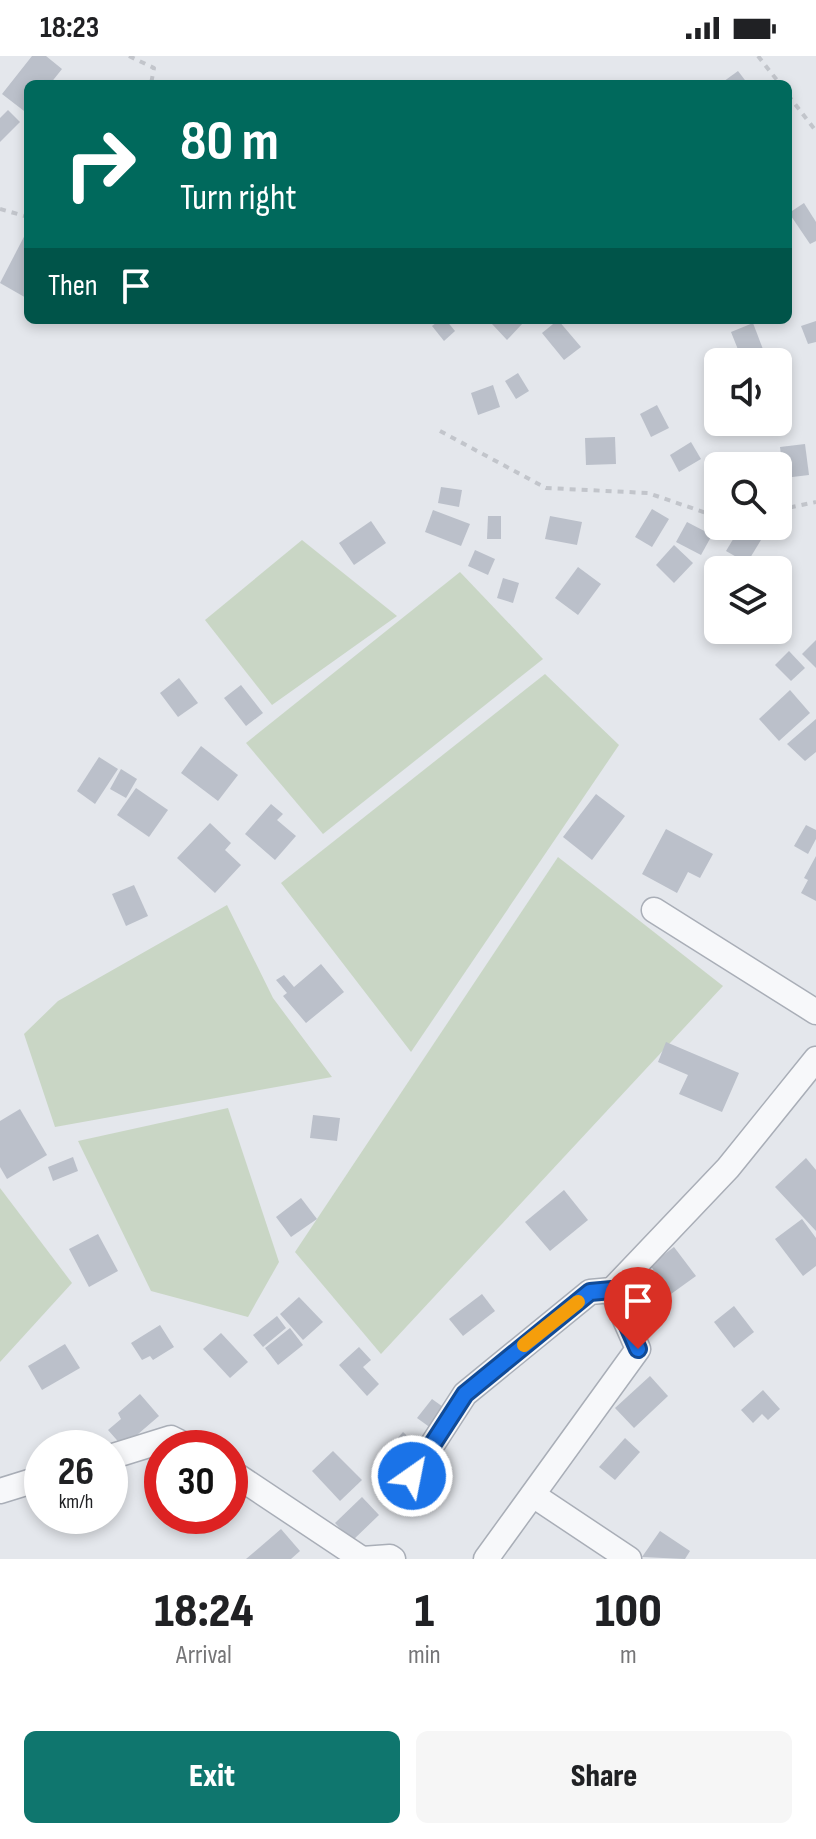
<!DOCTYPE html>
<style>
body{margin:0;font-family:"Sofia Sans Condensed",sans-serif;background:#f6f6f6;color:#202124;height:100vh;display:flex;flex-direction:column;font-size:30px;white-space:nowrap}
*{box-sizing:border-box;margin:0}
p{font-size:26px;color:#757577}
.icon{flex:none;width:44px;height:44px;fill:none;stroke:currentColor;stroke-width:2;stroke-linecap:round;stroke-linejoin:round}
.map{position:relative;height:1503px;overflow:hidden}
.panel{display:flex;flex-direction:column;background:#fff;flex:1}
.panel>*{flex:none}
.hud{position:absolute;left:24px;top:24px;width:768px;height:244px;border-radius:12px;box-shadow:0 4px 12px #0003;background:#00695c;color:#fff;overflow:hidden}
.controls{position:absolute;left:704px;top:292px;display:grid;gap:16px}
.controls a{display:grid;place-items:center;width:88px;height:88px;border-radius:12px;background:#fff;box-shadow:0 4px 12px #0003;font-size:40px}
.speed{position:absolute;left:24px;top:1374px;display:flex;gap:16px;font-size:40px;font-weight:700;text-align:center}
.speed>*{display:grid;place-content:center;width:104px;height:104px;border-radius:50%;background:#fff;box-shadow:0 4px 12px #0003;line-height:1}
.speed small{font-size:20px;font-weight:400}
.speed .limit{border:12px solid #d22;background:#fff;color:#111}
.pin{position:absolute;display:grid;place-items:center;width:68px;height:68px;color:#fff;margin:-82px -34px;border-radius:50% 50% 50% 0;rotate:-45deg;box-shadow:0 0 8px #0007}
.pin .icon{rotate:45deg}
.me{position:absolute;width:88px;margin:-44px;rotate:33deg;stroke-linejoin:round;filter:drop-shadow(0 0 6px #0008)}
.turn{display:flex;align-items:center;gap:28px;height:168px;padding:0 24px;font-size:36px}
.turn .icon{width:104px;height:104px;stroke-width:2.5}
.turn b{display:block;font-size:56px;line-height:68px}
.then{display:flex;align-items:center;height:76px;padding:0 24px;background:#0003;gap:16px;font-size:30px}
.eta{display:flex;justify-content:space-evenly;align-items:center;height:136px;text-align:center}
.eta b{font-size:48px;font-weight:800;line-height:56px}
.action{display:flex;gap:16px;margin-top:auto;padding:16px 24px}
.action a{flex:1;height:92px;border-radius:12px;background:#0f766e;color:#fff;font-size:32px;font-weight:800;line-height:92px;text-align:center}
.action a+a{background:#f6f6f6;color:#202124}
.status{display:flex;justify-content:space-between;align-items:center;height:56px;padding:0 40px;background:#fff;direction:ltr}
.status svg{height:22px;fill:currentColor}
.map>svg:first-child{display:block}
.green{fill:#c9d6c5}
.building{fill:#bbc0ca}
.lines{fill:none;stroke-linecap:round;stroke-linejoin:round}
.minor-casing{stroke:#a9aeb7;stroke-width:27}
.path{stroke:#c2c5cb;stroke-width:4;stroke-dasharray:6 6;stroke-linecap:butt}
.minor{stroke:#f7f8fa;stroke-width:24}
.route-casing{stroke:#114b97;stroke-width:20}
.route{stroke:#1a73e8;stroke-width:14}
.slow{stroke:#f59e0b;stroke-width:14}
</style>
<div class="status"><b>18:23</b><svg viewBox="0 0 49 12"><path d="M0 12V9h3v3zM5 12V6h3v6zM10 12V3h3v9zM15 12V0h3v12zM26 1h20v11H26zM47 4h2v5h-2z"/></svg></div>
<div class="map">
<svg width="816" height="1503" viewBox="0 0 816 1503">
<rect width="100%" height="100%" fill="#e4e7ec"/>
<g class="green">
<polygon points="302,484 397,560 272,649 205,564"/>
<polygon points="460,516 543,603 323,778 246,687"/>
<polygon points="545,618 619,689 411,996 281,827"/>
<polygon points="558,801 723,930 381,1298 295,1196"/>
<polygon points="227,849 273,942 332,1021 55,1071 24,978 58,945"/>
<polygon points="228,1052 279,1206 248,1261 151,1235 78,1085"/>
<polygon points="0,1132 72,1227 0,1306"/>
</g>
<g class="building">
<polygon points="32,0 46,0 62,13 50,28 28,28 28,58 2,38"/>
<polygon points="738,15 748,28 720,28"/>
<polygon points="8,54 20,66 0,86 0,62"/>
<polygon points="804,147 816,166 816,185 810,188 789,157"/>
<polygon points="28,173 28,243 0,227"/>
<polygon points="440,264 446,264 455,275 444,285 432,270"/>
<polygon points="497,264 520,264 523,267 507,284 492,268"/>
<polygon points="558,264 581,291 564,304 542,277"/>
<polygon points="816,265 816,286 808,288 801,270"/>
<polygon points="753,267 767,304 743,306 731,276"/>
<polygon points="518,317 529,335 516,343 505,325"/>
<polygon points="493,329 500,351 478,359 471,337"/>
<polygon points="657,349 669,372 651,381 640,358"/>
<polygon points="615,381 616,408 586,409 585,382"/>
<polygon points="691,386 701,403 679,416 670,399"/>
<polygon points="805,388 809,419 784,422 780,391"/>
<polygon points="441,431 462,434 459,451 438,447"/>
<polygon points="652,453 669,463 652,491 635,481"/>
<polygon points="433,454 470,468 461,490 425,476"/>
<polygon points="488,460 501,460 501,483 487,483"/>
<polygon points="550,460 582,466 577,489 545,483"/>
<polygon points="371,465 386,487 354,509 339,487"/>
<polygon points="687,466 712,479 701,499 676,486"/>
<polygon points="741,470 761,470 767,474 747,507 726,495"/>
<polygon points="674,489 693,507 674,527 656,509"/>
<polygon points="475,494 495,503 488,519 468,510"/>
<polygon points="720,506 728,514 718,514 718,537 704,524"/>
<polygon points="578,511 601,528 578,559 555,542"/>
<polygon points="503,522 519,527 513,547 497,542"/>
<polygon points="816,584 816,612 802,598"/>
<polygon points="789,595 805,612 791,625 775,609"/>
<polygon points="179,622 198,647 178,661 160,637"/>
<polygon points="241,629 263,657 246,670 224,642"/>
<polygon points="790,634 810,657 779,685 759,663"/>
<polygon points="816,663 816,696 805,705 787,688"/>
<polygon points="201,690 238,719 218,745 181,717"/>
<polygon points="99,701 118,713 95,748 77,735"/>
<polygon points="121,713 137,723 126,742 110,733"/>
<polygon points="136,732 168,754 149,781 117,759"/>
<polygon points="596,738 625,760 592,804 563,781"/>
<polygon points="271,748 283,758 277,764 296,780 275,804 245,778"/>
<polygon points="210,767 231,787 225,794 241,809 215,837 177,802"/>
<polygon points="806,769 816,774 816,783 808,798 794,790"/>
<polygon points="666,773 713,798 700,822 688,816 677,837 642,818"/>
<polygon points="816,800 816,845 801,837 808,824 804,822"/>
<polygon points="134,829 148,860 126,870 112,838"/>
<polygon points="321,908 344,936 306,967 283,940 287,937 276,924 284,919 294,931"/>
<polygon points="666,986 739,1017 722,1056 679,1038 688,1019 658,1006"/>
<polygon points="20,1053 47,1099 7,1123 0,1111 0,1065"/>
<polygon points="313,1059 340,1062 337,1085 310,1082"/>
<polygon points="73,1101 78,1115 53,1125 48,1111"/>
<polygon points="806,1102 816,1114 816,1175 775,1131"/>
<polygon points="564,1134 588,1164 550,1195 525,1166"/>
<polygon points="301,1142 317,1163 291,1181 276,1161"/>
<polygon points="802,1163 816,1182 816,1210 803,1220 775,1183"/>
<polygon points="98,1178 118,1215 89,1231 69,1193"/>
<polygon points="674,1191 696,1220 671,1238 650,1209"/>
<polygon points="482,1238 495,1255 463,1280 449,1263"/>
<polygon points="299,1241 323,1266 303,1284 280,1258"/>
<polygon points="734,1250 754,1276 734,1292 714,1266"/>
<polygon points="277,1260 286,1272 263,1291 253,1279"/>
<polygon points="160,1269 174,1291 153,1304 150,1300 142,1304 131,1287"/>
<polygon points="290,1272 303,1289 278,1309 265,1292"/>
<polygon points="221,1277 248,1306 230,1322 203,1293"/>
<polygon points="65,1288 80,1312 42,1334 28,1310"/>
<polygon points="359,1291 371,1304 363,1311 379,1328 367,1340 339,1309"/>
<polygon points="650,1320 668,1340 634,1372 615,1352"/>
<polygon points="763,1334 780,1353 768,1364 762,1358 753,1367 741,1354"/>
<polygon points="140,1338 159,1360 123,1391 108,1374 121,1363 118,1357"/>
<polygon points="432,1343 450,1356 435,1375 417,1362"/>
<polygon points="403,1376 420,1392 398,1418 380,1403"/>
<polygon points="625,1382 640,1396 615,1424 599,1411"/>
<polygon points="333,1395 362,1424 340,1445 312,1415"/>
<polygon points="162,1397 162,1430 146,1412"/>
<polygon points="362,1441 379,1459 352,1485 335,1467"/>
<polygon points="78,1460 109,1460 90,1475"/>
<polygon points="281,1473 300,1495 291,1503 246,1503"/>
<polygon points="660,1475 690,1495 685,1503 642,1501"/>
</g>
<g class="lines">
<g class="minor-casing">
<g id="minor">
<polyline points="654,854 816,956"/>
<polyline points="110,1401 171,1382 191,1392"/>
<polyline points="230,1415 362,1503"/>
<polyline points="412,1420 465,1338 590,1236 612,1234"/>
<polyline points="0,1435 42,1422"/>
<polyline points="533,1439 629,1503"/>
<polyline points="362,1503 390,1501 393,1503"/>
<polyline points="486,1503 638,1293 612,1234 728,1112 816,1003"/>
</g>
</g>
<g class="path">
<polyline points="129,0 154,12 151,28"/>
<polyline points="758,0 780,28"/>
<polyline points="788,39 816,75"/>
<polyline points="0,153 28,161"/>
<polyline points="440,375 546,432 648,437 718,461"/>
<polyline points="778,454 816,446"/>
</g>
<use href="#minor" class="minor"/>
</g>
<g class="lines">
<g class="route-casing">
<polyline id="route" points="412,1420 465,1338 590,1236 612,1234 638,1293"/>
</g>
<use href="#route" class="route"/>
<polyline class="slow" points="524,1289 578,1246"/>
</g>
</svg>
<div class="controls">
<a><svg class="icon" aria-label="sound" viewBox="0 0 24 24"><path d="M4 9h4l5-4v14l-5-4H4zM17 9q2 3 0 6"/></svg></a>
<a><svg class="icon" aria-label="search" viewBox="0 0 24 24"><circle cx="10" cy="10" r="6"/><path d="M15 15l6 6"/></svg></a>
<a><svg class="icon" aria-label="layers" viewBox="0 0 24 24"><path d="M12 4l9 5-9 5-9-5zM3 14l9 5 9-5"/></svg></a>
</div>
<div class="speed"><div>26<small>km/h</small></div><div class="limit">30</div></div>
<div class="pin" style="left:638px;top:1293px;background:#d93025"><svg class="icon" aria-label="arrive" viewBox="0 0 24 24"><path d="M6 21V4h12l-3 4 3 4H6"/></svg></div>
<svg class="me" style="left:412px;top:1420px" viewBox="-20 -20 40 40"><circle r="17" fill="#1a73e8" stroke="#fff" stroke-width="3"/><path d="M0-11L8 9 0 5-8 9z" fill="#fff"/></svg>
<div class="hud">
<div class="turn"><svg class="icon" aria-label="right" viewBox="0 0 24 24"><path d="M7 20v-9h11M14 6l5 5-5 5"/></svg><div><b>80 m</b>Turn right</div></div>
<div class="then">Then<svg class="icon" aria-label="arrive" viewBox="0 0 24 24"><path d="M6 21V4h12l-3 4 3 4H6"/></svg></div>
</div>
</div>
<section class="panel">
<div class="eta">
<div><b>18:24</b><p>Arrival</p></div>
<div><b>1</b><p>min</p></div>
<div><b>100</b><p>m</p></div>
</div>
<div class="action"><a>Exit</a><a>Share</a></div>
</section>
